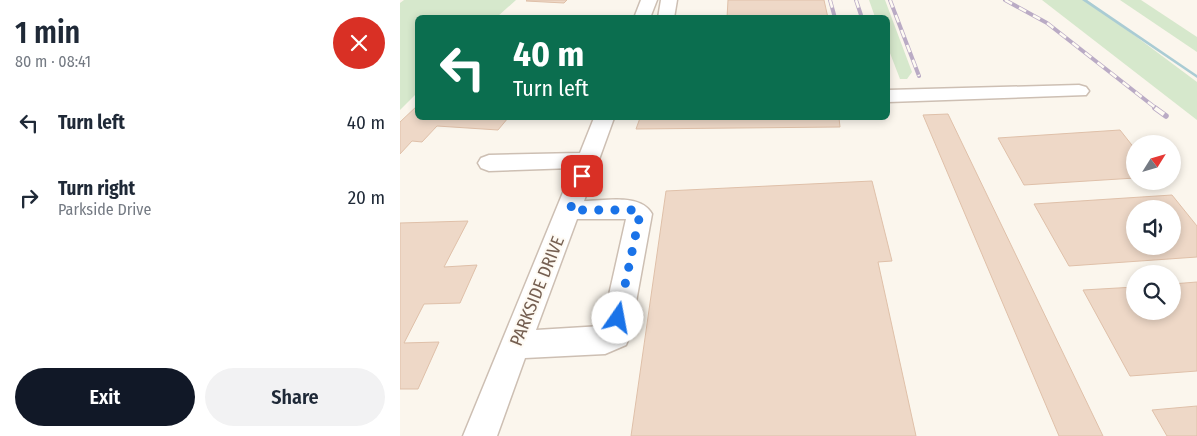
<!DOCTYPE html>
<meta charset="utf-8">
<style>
body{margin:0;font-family:"Fira Sans Condensed",sans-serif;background:#f2f2f3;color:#1f2937;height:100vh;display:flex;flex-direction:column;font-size:19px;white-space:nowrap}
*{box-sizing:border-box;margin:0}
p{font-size:16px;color:#747a83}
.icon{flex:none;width:28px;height:28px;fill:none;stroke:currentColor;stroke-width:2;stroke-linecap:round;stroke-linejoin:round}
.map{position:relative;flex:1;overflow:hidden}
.drawer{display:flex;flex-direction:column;background:#fff;width:400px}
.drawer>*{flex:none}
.hud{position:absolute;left:15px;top:15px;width:475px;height:105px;border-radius:8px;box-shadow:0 2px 8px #0003;background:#0b6e4f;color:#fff;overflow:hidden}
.needle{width:32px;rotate:53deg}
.tools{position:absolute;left:726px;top:135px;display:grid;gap:10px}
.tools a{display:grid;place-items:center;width:55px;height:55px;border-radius:50%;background:#fff;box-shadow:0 2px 8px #0003;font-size:25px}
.pin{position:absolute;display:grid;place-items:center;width:42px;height:42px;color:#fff;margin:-21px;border-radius:10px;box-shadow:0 2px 8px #0006}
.me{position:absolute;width:55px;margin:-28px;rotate:12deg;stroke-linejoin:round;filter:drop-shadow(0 0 4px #0008)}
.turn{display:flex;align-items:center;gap:18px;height:105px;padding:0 15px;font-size:22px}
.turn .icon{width:65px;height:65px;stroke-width:2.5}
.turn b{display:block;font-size:35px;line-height:42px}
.round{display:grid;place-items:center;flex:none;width:52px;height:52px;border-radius:26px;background:#f2f2f3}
.summary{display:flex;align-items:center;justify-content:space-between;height:85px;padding:0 15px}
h1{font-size:30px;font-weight:600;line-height:38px}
.action{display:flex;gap:10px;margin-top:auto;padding:10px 15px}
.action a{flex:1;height:58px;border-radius:30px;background:#111827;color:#fff;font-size:20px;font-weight:600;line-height:58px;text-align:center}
.action a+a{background:#f2f2f3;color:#1f2937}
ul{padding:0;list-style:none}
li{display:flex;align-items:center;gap:15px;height:75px;padding:0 15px}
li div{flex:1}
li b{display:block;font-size:19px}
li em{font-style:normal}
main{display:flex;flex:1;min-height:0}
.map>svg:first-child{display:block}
.green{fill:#d6e8cc}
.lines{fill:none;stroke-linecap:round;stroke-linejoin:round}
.stream{fill:#aaccd4;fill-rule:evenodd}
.building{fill:#eed8c7;stroke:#dfc0a9;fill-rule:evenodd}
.minor-casing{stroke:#cdbfb3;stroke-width:3}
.minor{fill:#fff;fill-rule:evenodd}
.rail-far1-casing{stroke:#baabc5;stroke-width:4}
.rail-casing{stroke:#baabc5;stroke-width:5.5}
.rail-far1{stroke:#fefaf3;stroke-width:2.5;stroke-dasharray:8;stroke-linecap:butt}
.rail{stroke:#fefaf3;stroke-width:4;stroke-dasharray:11;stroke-linecap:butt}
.route{stroke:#1a73e8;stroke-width:9;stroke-dasharray:0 16.2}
.labels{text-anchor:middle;stroke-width:4;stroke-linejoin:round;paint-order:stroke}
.street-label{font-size:18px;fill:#755f51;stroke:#fefaf3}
</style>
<main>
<section class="drawer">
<div class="summary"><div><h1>1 min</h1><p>80 m · 08:41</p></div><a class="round" style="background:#d93025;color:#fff"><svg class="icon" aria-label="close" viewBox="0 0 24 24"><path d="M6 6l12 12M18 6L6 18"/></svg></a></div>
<ul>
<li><svg class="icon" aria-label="left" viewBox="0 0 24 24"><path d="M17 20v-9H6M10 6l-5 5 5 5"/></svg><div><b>Turn left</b></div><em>40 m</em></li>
<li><svg class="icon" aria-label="right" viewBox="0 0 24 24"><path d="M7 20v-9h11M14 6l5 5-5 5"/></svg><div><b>Turn right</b><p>Parkside Drive</p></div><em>20 m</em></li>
</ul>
<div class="action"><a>Exit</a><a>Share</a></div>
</section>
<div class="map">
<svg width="797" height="436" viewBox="0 0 797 436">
<rect width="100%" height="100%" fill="#fbf6ed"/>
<g class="green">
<polygon points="4,0 116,0 97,17 18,18 17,93 0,110 0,3"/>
<polygon points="469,0 485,0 512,72 507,79 500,79 488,48 488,18 475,17"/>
<polygon points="642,0 687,0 797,82 797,120"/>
<polygon points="720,0 741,0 797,37 797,52"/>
</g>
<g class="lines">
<polygon class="stream" points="682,0 687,0 797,75 797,78"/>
</g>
<g class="building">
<polygon points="127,0 167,0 164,3 126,1"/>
<polygon points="328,0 424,0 428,18 327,18"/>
<polygon points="18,105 18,118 108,118 98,130 37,126 22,142 12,141 0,154 0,122"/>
<polygon points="548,114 703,436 659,436 523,115"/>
<polygon points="240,118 439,118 440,127 236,129"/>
<polygon points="720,130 735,149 735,178 624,185 598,138"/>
<polygon points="472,181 492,261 478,262 516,436 231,436 266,191"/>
<path d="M772,195L797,226V257L669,266L634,204ZM735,209H772V246H735Z"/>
<polygon points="68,221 44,267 77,265 60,303 24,304 4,343 39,342 18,389 0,389 0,223"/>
<polygon points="797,282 797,371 730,376 683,290 735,287 735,311 772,311 772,284"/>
<polygon points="797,406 797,436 767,436 752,410"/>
</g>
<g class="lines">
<g class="minor-casing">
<g id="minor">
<polygon points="241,0 257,0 250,18 234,18"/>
<polygon points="261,0 277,0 274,18 258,18"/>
<polygon points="679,85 686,87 689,91 686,95 488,102 488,90"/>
<path d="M194,118H214L184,201C205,201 241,193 252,214L230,335L226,345L205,354L125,358L97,436H63L173,168L89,171L81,168L78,163L81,158L89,155L180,153ZM177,219H226L202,326L136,330Z"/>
</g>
</g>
<use href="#minor" class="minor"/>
<g class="rail-far1-casing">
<g id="rail-far1">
<polyline points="430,0 435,18"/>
<polyline points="456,0 462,18"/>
<polyline points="490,0 519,76"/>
<polyline points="605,0 647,23 757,109"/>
</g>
</g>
<g class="rail-casing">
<polyline id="rail" points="755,108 766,116"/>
</g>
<use href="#rail-far1" class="rail-far1"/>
<use href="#rail" class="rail"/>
</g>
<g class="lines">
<polyline class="route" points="182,176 170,210 235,210 240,214 218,318"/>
</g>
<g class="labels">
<g class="street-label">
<text transform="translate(137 291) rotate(-68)" y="6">PARKSIDE DRIVE</text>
</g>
</g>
</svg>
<div class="tools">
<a><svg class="needle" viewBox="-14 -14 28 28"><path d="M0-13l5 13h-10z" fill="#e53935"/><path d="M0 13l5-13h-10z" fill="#747a83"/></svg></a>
<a><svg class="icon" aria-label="sound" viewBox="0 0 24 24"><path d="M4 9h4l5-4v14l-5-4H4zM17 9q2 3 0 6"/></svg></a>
<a><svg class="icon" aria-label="search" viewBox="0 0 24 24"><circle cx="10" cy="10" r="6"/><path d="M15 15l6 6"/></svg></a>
</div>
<div class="pin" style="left:182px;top:176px;background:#d93025"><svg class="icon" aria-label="arrive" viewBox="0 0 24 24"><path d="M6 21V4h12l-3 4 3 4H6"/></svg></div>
<svg class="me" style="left:218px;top:318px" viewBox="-20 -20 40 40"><circle r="19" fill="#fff"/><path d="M0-13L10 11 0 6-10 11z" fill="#1a73e8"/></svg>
<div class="hud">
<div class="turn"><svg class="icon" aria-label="left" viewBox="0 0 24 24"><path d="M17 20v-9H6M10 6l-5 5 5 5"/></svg><div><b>40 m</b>Turn left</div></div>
</div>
</div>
</main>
